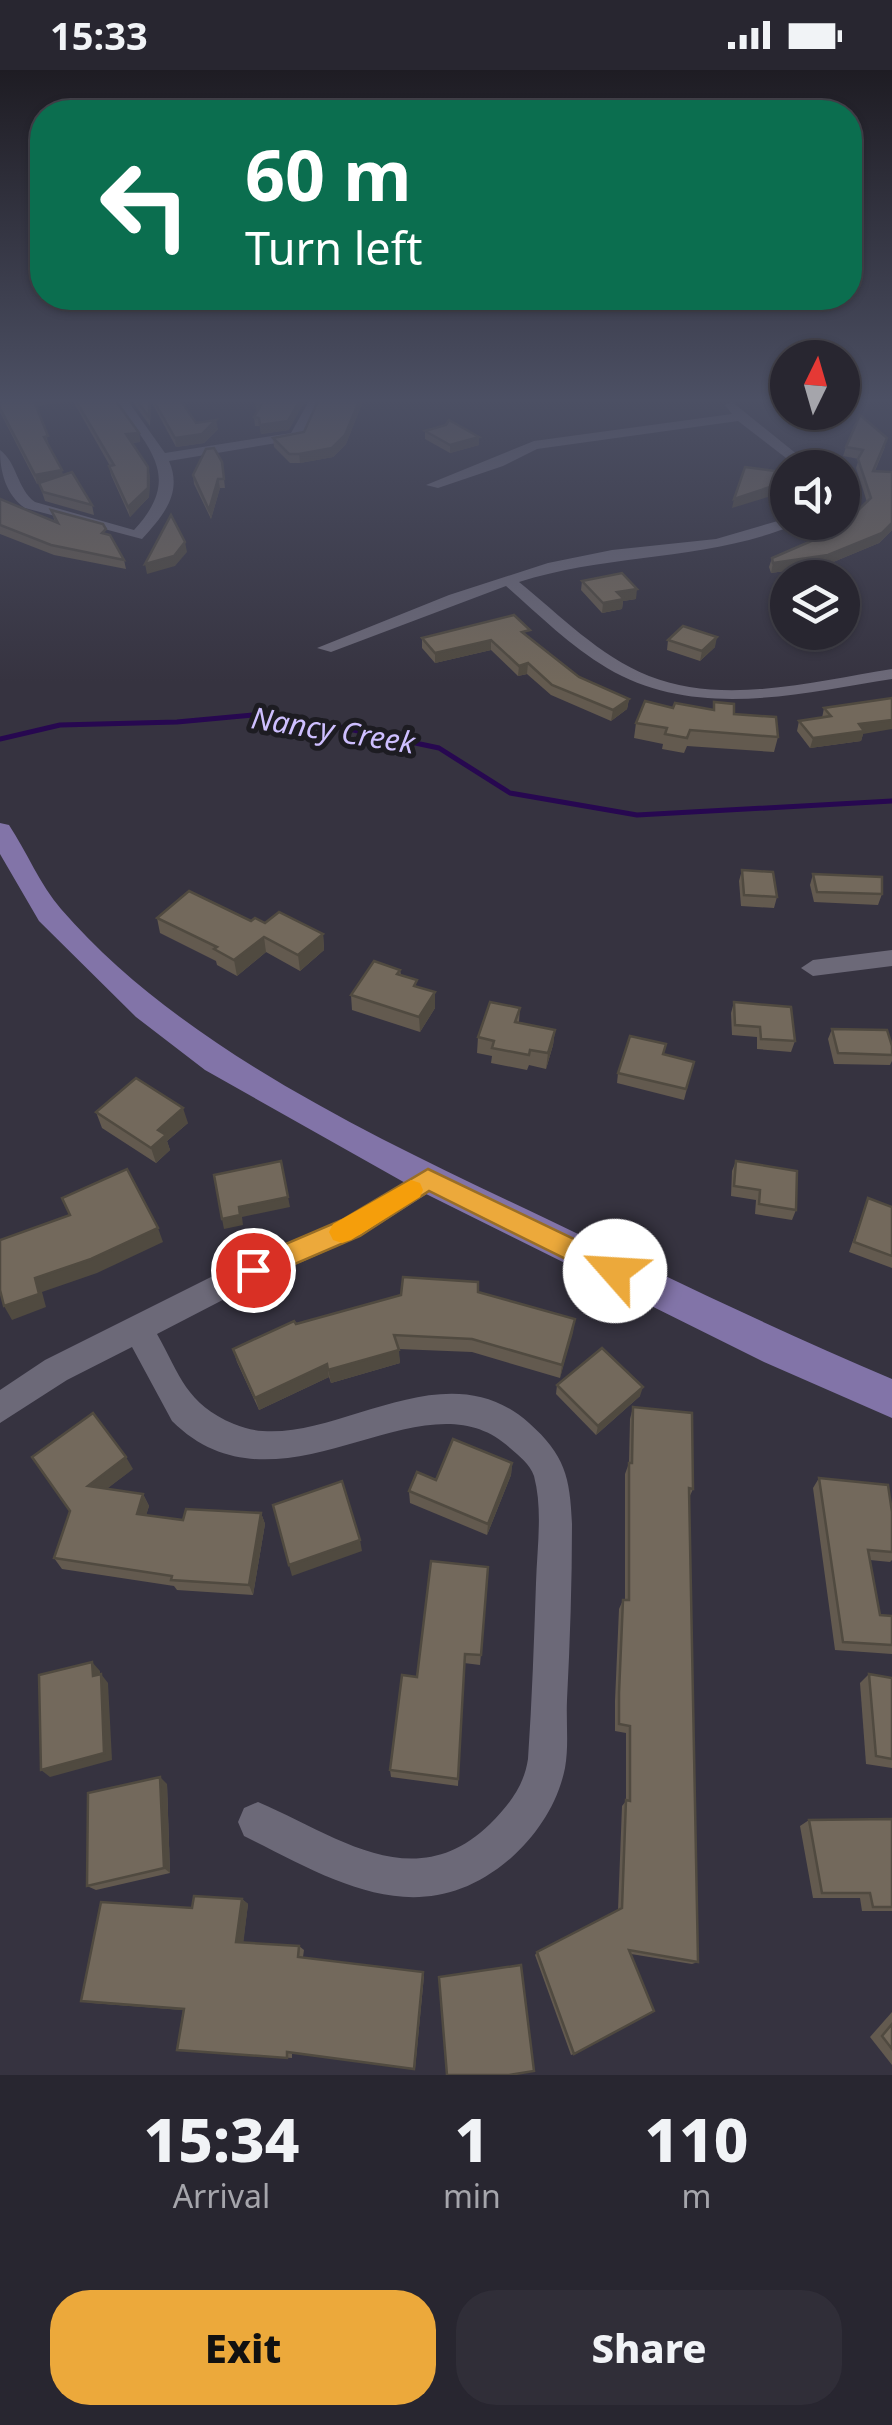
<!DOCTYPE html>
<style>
body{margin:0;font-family:"Noto Sans",sans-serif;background:#302e38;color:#f1f3f6;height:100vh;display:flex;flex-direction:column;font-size:38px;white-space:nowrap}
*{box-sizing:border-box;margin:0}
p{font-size:32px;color:#a5a5ab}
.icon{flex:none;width:55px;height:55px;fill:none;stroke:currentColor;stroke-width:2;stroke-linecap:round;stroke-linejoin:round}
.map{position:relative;height:2005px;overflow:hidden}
.sheet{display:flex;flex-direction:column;background:#282630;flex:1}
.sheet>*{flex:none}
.hud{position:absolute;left:30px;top:30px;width:832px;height:210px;border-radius:40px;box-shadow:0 2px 8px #0004,0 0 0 2px #44434c;background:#0b6e4f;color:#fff;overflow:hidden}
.needle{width:65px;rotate:5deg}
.fabs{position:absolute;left:770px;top:270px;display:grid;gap:20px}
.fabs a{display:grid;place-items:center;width:90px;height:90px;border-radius:50%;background:#282630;box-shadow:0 2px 8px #0004,0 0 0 2px #44434c;font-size:50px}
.pin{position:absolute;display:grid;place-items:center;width:85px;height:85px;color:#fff;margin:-42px;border:5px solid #fff;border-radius:50%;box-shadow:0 2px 10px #0007}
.me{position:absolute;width:110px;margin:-55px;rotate:296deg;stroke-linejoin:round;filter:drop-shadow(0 0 8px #0008)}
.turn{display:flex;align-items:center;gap:35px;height:210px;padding:0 50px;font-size:45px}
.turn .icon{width:130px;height:130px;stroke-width:2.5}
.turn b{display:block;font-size:70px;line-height:85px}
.eta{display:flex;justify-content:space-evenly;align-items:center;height:170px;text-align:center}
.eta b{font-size:60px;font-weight:800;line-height:70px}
.button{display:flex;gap:20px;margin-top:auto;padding:20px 50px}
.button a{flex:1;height:115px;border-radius:40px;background:#eca93b;color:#111;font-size:40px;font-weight:800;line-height:115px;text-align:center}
.button a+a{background:#302e38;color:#f1f3f6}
.status{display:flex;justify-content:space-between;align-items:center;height:70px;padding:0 50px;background:#282630;direction:ltr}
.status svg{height:28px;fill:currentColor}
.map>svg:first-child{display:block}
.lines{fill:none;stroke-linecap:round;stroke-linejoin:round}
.stream{stroke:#270850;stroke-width:5}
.minor{fill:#6c6978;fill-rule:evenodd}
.major{fill:#8274a8;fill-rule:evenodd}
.wall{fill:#635a4f}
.shaded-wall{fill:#504a40}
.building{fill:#73695c;stroke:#504a40;stroke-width:2.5}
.route{fill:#eca93b;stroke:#996e26;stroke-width:2.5}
.slow{fill:#f59e0b}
.labels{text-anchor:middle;stroke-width:10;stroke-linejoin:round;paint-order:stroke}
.far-water-label{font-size:30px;font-style:italic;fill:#cebfff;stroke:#1d1c22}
</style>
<div class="status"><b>15:33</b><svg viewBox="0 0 49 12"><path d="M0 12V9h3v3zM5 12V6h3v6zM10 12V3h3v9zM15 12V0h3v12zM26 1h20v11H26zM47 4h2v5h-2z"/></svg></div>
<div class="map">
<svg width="892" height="2005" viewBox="0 0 892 2005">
<rect width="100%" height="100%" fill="#363340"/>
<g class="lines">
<polyline class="stream" points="0,669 60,655 177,652 253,645 325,654 439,678 510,723 637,745 892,731"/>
<g class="minor">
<path d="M116,331H128L165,383L291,363L309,331H321L301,369L169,391C183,423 163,446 142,469L25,438C6,425 0,402 0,380C17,392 17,419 35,432L134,460C183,407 150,380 116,331Z"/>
<polygon points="731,331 814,398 799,398 738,351 537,379 503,396 438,418 426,415 534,371 732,344 725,335"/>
<path d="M788,448V452H796L794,455C707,491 609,483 519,512C560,545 599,586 649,606C724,636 816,611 892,599V609C798,624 695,650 607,598C570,576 538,544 506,516L331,582L317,578L449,525L548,493L612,480L716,469Z"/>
<polygon points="892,880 892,896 813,906 801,898 813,890"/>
<path d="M428,1098L438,1101L442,1109L438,1117L361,1166L263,1209L157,1264C180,1305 186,1334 234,1354C319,1391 438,1271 529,1353C565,1385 570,1407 572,1454C572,1513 570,1571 567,1630C566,1652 569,1676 565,1698C558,1733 537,1765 511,1788C421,1866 334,1811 244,1766L238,1752L244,1738L258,1732C336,1765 414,1828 490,1754C509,1735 524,1716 528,1689C532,1630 534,1572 536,1513C537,1478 543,1440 534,1406C530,1394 519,1386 510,1378C422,1296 281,1459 172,1351L132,1277L67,1310L0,1353V1320L45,1290L243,1191L341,1150Z"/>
</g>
<path class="major" d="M0,753L9,755C27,782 40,815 61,839C183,980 383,1071 549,1150C663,1205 776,1260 892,1309V1348L764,1292L416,1119L205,1000L136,947L39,851L0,784Z"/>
</g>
<g class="wall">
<polygon points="0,331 71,331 36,336 49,375 63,405 92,435 94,445 45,431 39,413 37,414 0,342"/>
<polygon points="73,331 116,331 139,363 140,372 132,373 150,406 149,427 130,447 111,405 109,396 110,396"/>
<polygon points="132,331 181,331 196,353 218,359 204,373 176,377 151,331 150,356"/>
<polygon points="258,331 289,360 261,364 260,356 255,356 254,347 257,343 256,335"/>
<polygon points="318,331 363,331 346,374 333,387 300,393 290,393 274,377 273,368 304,362"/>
<polygon points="425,361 479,367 479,375 450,383 425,369"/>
<polygon points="846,377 885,377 875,401 892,402 892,460 879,473 826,495 771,503 769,497 772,488 837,460 867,432 856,398 859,389 843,386"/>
<polygon points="222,392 225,418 220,418 211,449 194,414 193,405"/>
<polygon points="0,429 55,452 51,440 107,465 124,490 126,499 54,485 0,464"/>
<polygon points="582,511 636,529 623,531 622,539 602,543 581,520"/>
<polygon points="422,568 530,568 579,607 629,629 627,639 611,651 551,625 527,604 518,606 491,580 435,593 422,578"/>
<polygon points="668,570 715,577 700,591 667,580"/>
<polygon points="714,632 778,667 774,682 687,676 684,683 662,679 663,674 634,668 636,653 673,638 713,640"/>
<polygon points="824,638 863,664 861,671 810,678 797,661 799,651 822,648"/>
<polygon points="742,800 777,827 774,838 741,836 739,811"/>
<polygon points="813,804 882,824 878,835 814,832 810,815"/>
<polygon points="157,848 251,851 323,864 324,880 300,901 266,882 237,906 217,895 216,891 160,863"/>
<polygon points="400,900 401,905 418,917 435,922 435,938 420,962 352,940 351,925"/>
<polygon points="734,932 795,971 791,982 757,979 757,967 732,965 731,943"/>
<polygon points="520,938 519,952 555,960 553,975 546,999 529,995 527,1000 491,993 492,986 477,983 478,967"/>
<polygon points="832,959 892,976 892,991 890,995 834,994 828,969"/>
<polygon points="663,984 694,992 684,1030 617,1013 618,1003"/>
<polygon points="96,1042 188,1053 167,1071 170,1080 156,1093 102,1058"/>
<polygon points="736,1091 796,1140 792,1150 755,1144 756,1130 731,1126 732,1101"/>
<polygon points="868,1128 892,1137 892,1198 849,1182"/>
<polygon points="478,1222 575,1249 560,1308 472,1282 398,1279 400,1293 331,1313 329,1307 259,1340 237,1292 233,1279 296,1254"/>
<polygon points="557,1315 640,1326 596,1365 556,1324"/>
<polygon points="633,1337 693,1419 689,1428 698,1892 692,1894 631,1884 574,1984 571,1985 535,1885 537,1882 618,1840 622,1736 626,1731 626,1663 615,1661 615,1631 619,1539 623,1530 625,1530 625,1404 629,1393 630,1349"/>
<polygon points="512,1393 511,1405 487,1465 410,1433 409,1421 436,1410"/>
<polygon points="133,1399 106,1419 143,1424 149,1436 146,1445 183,1450 261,1443 265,1454 253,1525 177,1520 174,1516 62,1499 54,1488 70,1442"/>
<polygon points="819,1408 892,1482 892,1490 890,1492 870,1490 880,1545 892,1546 892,1584 835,1580 813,1418"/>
<polygon points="488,1497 480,1595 464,1593 458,1716 391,1707 390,1700 417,1607"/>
<polygon points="869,1604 892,1608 892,1698 866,1694 860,1613"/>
<polygon points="167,1714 170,1803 96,1820 87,1816"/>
<polygon points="892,1749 892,1841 862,1841 860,1828 813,1828 800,1756 809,1750"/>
<polygon points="242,1829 248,1834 243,1872 299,1876 304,1880 303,1887 424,1906 415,1999 292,1983 292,1988 177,1980 183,1940 92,1933 81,1931 192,1838"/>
<polygon points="892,1942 892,1995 870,1967"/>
</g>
<g class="shaded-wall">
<polygon points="33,331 71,331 34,336"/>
<polygon points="299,331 305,331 289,360 261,364 260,355"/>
<polygon points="359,331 363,331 346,374 333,387 300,393 299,384"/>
<polygon points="216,350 218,359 204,373 176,377 175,368"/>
<polygon points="139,363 140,372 128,373 126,364"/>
<polygon points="479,367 479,375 450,383 450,375"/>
<polygon points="148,397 150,406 149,427 130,447 128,437"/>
<polygon points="62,400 64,410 37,414 35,405"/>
<polygon points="775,401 768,427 732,438 734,429"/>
<polygon points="218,409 220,418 211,449 209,440"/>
<polygon points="892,453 892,460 879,473 826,495 771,503 773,493"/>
<polygon points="185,472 187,482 175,496 147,504 145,494"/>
<polygon points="637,519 636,529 623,531 622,539 602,543 603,533 617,522"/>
<polygon points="717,567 715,577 700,591 702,581"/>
<polygon points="491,570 491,580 435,593 435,583"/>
<polygon points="528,593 527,604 518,606 519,596"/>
<polygon points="629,629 627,639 611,651 613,640"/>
<polygon points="892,650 892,659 863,664 861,671 810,678 813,668 859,654"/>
<polygon points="323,864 324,880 300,901 298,885"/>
<polygon points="264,867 266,882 237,906 234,890"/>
<polygon points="435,922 435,938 420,962 419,947"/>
<polygon points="555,960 553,975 546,999 548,983"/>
<polygon points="183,1038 188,1053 167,1071 170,1080 156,1093 151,1078 158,1060"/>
<polygon points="288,1127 290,1137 242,1147 243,1155 224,1159 222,1149 239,1137"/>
<polygon points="158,1158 163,1172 97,1203 42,1222 46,1237 12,1250 4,1236 35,1208"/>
<polygon points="575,1249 573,1263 560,1308 562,1295"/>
<polygon points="399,1280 400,1293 331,1313 328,1300"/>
<polygon points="327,1294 329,1307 259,1340 255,1328"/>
<polygon points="643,1317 640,1326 596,1365 598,1356"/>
<polygon points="126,1387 133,1399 95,1428 88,1416"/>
<polygon points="512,1393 511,1405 487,1465 488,1454"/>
<polygon points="143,1424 149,1436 143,1455 137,1444"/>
<polygon points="261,1443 265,1454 253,1525 249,1515"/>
<polygon points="360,1470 362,1481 292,1506 289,1495"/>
<polygon points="92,1592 100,1601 100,1615 93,1606"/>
<polygon points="101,1604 108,1613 112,1690 50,1707 41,1700"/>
<polygon points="160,1707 167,1714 170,1803 164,1798"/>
<polygon points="242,1829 248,1834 243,1876 236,1872"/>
</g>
<g class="building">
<polygon points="0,331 34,331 48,366 44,367 62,400 35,405 0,338"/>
<polygon points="76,331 116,331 139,363 126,364 148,397 148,418 128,437 109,396 114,395"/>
<polygon points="137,331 149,331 149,347"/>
<polygon points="154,331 181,331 196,353 216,350 202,364 175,368"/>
<polygon points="258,331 299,331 288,351 260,355 259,348 254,347 261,335 256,335"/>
<polygon points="318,331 359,331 345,365 332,378 299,384 289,384 273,368 304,362"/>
<polygon points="860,345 887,368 873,401 892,402 892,453 882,463 828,485 773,493 772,488 837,460 871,428 858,389 863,380 846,377"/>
<polygon points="449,350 479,367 450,375 425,361 446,355"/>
<polygon points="214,378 222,392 224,409 218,409 209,440 193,405 206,379"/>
<polygon points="745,397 775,401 770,417 734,429"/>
<polygon points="72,402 92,435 43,422 39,413"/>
<polygon points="0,429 58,453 51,440 103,454 106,459 102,463 110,465 124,490 51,475 0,455"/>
<polygon points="171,445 185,472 174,486 145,494"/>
<polygon points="622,503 637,519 617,522 624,529 603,533 582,511"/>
<polygon points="514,545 530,560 522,562 579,607 629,629 613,640 552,615 528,593 519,596 491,570 435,583 422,568"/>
<polygon points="683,556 717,567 702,581 668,570"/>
<polygon points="892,628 892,650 859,654 864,661 813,668 799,651 831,646 824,638"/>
<polygon points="645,631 673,638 675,633 714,640 714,632 734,634 734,644 776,647 778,667 690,660 687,668 665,664 667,658 636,653"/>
<polygon points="742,800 773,802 777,827 744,825"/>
<polygon points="813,804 882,807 882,824 817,822"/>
<polygon points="189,821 251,851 255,848 265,853 279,842 323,864 298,885 264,867 234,890 214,879 217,877 157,848"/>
<polygon points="374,891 400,900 397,904 417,910 414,916 435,922 419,947 351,925"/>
<polygon points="490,932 520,938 515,952 555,960 548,983 530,980 529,985 492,978 494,971 478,967"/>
<polygon points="734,932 791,937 795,971 761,969 760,957 735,955"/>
<polygon points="832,959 887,960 892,976 892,985 838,983"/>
<polygon points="630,966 666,974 663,984 694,992 686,1019 618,1003"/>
<polygon points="136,1008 183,1038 158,1060 166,1065 151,1078 96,1042"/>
<polygon points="281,1091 288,1127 239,1137 240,1145 222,1149 214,1105"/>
<polygon points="736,1091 797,1101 796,1140 759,1134 760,1120 734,1116"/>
<polygon points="127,1099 158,1158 91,1189 35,1208 39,1224 4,1236 0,1220 0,1170 70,1145 62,1128"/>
<polygon points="868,1128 892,1137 892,1186 854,1172"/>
<polygon points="403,1207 478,1212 478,1222 575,1249 562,1295 472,1269 394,1265 399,1280 328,1300 327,1294 255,1328 233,1279 294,1251 296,1254 401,1225"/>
<polygon points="602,1278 643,1317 598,1356 557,1315"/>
<polygon points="633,1337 692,1343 693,1419 689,1418 698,1892 629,1880 654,1941 574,1984 537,1882 622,1838 626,1730 630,1731 630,1656 619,1654 619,1623 623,1530 629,1530 629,1393 632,1393"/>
<polygon points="93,1343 126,1387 88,1416 143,1424 137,1444 183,1450 186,1439 261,1443 249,1515 171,1510 172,1506 54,1488 70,1441 32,1387"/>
<polygon points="453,1369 512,1393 488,1454 409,1421 417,1402 436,1410"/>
<polygon points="819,1408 888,1415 892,1442 892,1482 868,1480 880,1545 892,1546 892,1575 843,1572"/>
<polygon points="342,1411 360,1470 289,1495 273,1435"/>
<polygon points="431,1491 488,1497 481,1585 465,1584 458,1709 390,1700 402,1605 417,1607"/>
<polygon points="92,1592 93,1606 101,1604 104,1683 41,1700 39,1605"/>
<polygon points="869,1604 892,1608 892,1689 876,1686"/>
<polygon points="160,1707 164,1798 87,1816 88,1723"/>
<polygon points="892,1749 892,1837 873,1837 870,1823 822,1823 809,1750"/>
<polygon points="194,1826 242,1829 236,1872 299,1876 298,1887 423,1902 414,1999 287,1982 287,1988 177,1980 184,1939 81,1931 101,1832 192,1838"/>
<polygon points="521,1895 534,2001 509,2005 447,2005 439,1907"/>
<polygon points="892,1954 892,1979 882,1966"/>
</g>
<linearGradient id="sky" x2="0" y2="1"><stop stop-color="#1e1c23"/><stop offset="0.54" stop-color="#4c5064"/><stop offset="1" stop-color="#4c5064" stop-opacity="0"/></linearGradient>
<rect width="892" height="612" fill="url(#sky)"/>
<polygon class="route" points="428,1099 624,1193 628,1201 624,1209 615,1212 606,1209 429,1121 360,1166 262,1208 253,1211 244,1208 240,1200 244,1192 342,1150"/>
<polygon class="slow" points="411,1110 420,1113 423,1120 420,1127 351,1170 342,1173 333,1170 329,1162 333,1154"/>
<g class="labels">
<g class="far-water-label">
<text transform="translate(333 661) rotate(9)" y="10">Nancy Creek</text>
</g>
</g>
</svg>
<div class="fabs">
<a><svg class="needle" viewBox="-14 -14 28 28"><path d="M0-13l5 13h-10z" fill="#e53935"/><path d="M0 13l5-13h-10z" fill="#a5a5ab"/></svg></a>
<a><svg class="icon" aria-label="sound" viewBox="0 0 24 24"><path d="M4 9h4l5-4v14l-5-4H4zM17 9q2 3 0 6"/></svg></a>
<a><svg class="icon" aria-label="layers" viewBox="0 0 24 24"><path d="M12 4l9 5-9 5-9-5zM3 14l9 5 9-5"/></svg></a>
</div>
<div class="pin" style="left:253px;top:1200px;background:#d93025"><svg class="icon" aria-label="arrive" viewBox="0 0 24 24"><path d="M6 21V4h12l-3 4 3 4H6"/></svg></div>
<svg class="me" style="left:615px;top:1201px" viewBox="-20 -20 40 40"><circle r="19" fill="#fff"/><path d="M0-13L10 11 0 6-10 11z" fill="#eca93b"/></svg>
<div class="hud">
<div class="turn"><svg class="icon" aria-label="left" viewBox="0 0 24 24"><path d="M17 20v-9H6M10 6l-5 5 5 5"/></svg><div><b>60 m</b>Turn left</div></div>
</div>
</div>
<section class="sheet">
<div class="eta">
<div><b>15:34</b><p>Arrival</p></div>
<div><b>1</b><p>min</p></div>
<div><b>110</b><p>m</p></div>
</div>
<div class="button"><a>Exit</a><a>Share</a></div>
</section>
